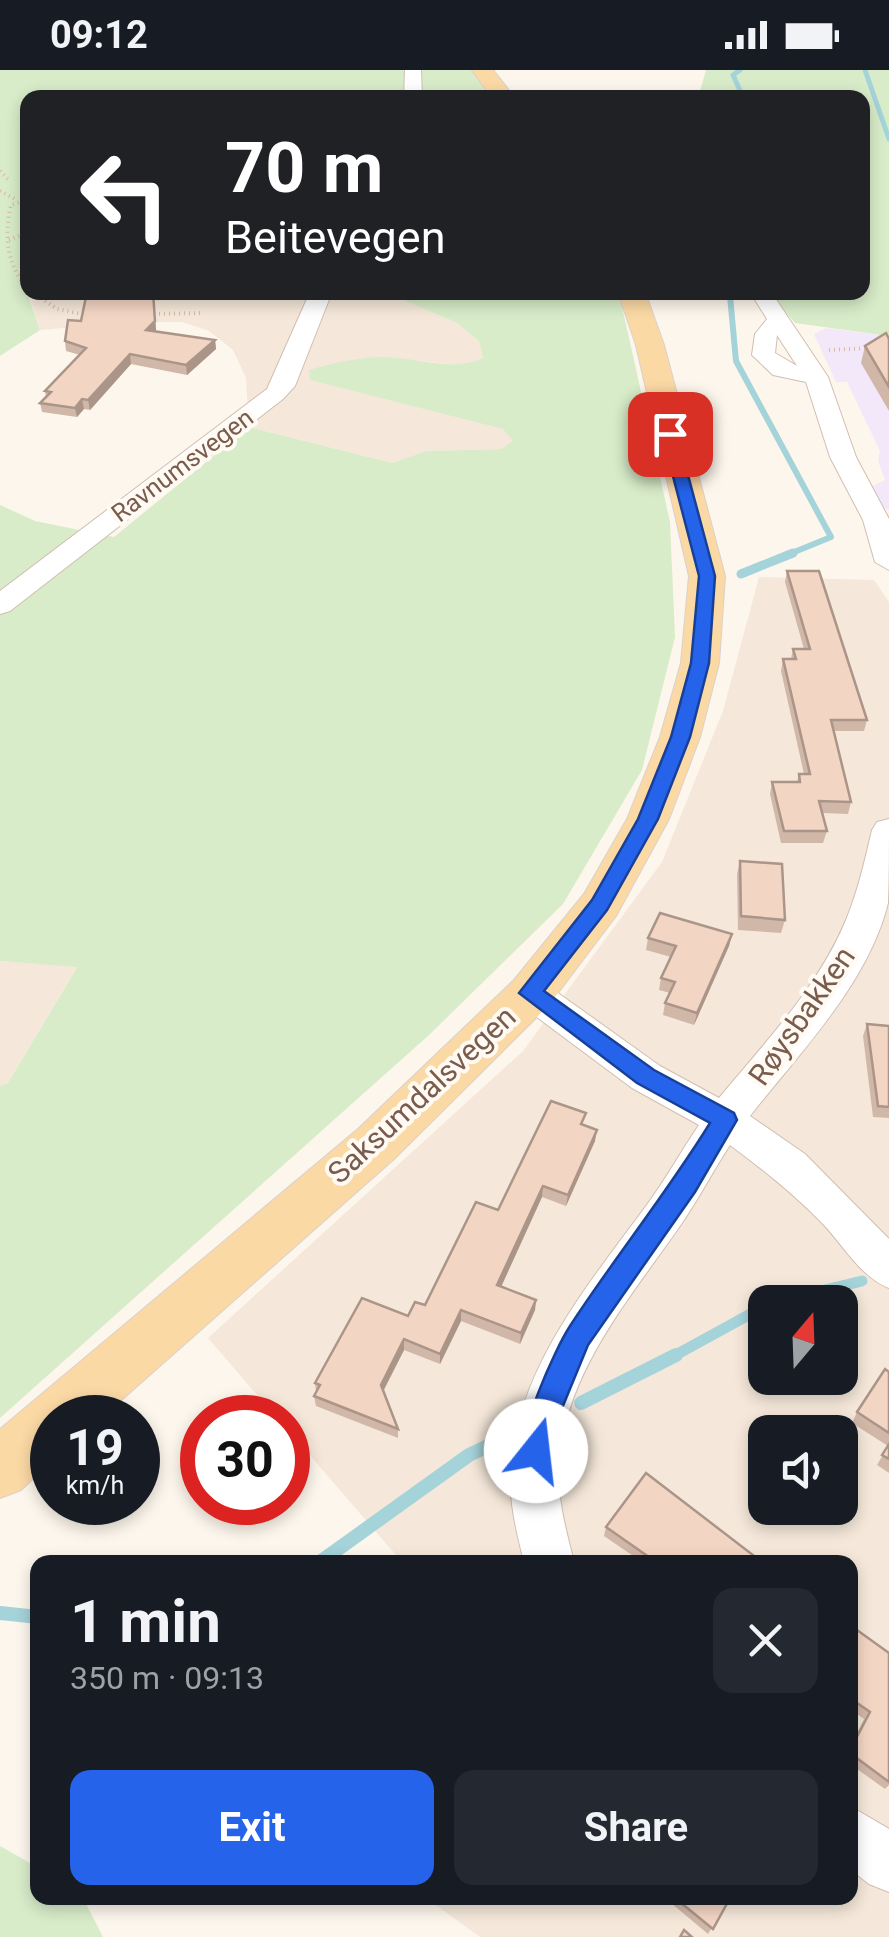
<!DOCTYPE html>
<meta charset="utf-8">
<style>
body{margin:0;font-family:Roboto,sans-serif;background:#242831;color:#f1f3f6;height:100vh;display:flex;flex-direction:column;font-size:38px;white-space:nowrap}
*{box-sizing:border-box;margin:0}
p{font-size:32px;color:#9ea1a6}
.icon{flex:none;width:55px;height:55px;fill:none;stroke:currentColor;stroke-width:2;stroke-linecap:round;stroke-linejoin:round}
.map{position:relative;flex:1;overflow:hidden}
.details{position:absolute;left:30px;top:1485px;width:828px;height:350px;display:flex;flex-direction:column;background:#171b24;border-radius:20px;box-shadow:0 5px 15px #0003}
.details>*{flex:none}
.top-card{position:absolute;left:20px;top:20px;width:850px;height:210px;border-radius:20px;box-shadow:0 5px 15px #0003;background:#202124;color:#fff;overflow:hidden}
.needle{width:65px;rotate:19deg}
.controls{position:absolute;left:748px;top:1215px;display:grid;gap:20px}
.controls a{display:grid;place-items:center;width:110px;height:110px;border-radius:20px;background:#171b24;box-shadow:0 5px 15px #0003;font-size:50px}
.speed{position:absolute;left:30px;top:1325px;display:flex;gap:20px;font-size:50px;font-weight:700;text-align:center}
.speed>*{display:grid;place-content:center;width:130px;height:130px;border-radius:50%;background:#171b24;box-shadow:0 5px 15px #0003;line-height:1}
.speed small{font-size:25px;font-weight:400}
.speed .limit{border:15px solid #d22;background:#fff;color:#111}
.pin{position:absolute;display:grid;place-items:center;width:85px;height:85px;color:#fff;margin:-42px;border-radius:20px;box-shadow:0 5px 15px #0006}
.me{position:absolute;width:110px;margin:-55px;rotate:16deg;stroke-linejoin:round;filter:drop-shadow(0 0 8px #0008)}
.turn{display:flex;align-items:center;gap:35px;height:210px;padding:0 40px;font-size:45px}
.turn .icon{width:130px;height:130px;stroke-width:2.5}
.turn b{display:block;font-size:70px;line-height:85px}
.round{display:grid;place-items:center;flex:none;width:105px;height:105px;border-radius:20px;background:#242831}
.head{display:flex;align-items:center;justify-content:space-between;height:170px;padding:0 40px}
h1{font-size:60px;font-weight:700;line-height:75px}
.primary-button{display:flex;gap:20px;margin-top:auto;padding:20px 40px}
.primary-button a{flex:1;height:115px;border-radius:20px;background:#2563eb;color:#fff;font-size:40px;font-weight:700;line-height:115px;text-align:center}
.primary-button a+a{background:#242831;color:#f1f3f6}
.status{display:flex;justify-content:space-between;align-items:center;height:70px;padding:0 50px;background:#171b24;direction:ltr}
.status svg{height:28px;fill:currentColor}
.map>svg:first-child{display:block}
.residential{fill:#f5e8da;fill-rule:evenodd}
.education{fill:#f3e8fa}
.green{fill:#d8ecc9}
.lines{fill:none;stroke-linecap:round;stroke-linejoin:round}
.stream-far4{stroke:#a5d3da;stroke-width:5}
.stream-far3{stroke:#a5d3da;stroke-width:6}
.stream-far2{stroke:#a5d3da;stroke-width:9}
.stream-far1{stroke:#a5d3da;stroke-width:11}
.stream{stroke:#a5d3da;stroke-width:14}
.minor-casing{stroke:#d1beb0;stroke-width:2}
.major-casing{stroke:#dad1cd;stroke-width:2}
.path{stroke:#d9b8a5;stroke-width:4;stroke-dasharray:1 4;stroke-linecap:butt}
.minor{fill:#fff;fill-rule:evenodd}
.major{fill:#fbd9a5;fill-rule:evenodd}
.wall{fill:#d1b7a8}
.shaded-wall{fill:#aa9588}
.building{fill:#f3d5c3;stroke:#aa9588;stroke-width:2.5}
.route{fill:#2563eb;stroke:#184099;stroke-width:2.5}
.labels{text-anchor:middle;stroke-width:8;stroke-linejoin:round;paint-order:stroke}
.far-street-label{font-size:25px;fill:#7a5c4d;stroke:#fffaf3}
.street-label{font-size:30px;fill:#7a5c4d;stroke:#fffaf3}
</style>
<div class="status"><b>09:12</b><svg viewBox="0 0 49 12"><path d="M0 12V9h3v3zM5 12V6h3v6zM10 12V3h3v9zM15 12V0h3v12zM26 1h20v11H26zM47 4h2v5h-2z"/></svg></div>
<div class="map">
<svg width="889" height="1867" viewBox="0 0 889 1867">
<rect width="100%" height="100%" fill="#fdf6ec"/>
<g class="residential">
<polygon points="28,223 387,223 457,253 479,271 483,288 466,296 382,287 348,319 504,359 514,371 501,379 426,381 392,393 249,357 246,308 233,280 209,261 182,252 134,252 40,260"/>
<path d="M759,507L874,510L889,532V1867H480L426,1828H850V1492H402L288,1360V1348L276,1347L208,1268L523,981L662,792L723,641ZM765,1232H840V1308H765ZM765,1362H840V1438H765Z"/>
<polygon points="0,891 77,896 8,1013 0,1016"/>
</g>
<polygon class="education" points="826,258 889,266 889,440 881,437 869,418 885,410 878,391 880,381 847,312 836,312 814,264"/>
<g class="green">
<polygon points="0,0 475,0 497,27 28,28 28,197 19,199 40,260 0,286"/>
<polygon points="706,0 889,0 889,266 795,253 769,223 862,222 862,28 698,28"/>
<path d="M387,223H619L670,452L675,567L642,700L563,834L429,965L0,1348V1016L8,1013L77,897L0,891V435L35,451L114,467L249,357L392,393L426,381L501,379L513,371L503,359L310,310L309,300C332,293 356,288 380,287C415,286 450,303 483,288L479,271L457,253Z"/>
<polygon points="0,1776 37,1797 38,1828 83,1828 103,1867 0,1867"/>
</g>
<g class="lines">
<g class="stream-far4">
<polyline points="865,0 889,69"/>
<polyline points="739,28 742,25 733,5 740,0"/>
</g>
<polyline class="stream-far3" points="730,226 736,291 831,467 787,485"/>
<polyline class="stream-far2" points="741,504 793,483"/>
<g class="stream-far1">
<polyline points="776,1232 862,1211"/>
<polyline points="672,1287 765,1236"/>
</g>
<g class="stream">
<polyline points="581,1333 676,1285"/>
<polyline points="320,1492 469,1385 505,1368"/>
<polyline points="0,1543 38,1547"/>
</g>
<g class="minor-casing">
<g id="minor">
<polygon points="405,0 421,0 422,28 404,28"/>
<polygon points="310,222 332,222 295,316 283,329 10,541 0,544 0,521 267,319"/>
<path d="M750,222H771L828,307L856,387L889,449V500L875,492L863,450L830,387L806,312L773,305L752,285L755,264L767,249ZM777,265L797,296L775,283Z"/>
<path d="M889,749C889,775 889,808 888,833C868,914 800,982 750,1046L805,1084L889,1169V1218C860,1207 843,1174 821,1152C793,1123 762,1099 730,1075C713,1101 699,1128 682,1153C632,1226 564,1302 559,1395C557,1429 566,1460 574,1492H524C516,1460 508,1428 511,1394C520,1294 592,1210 649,1132C667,1107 682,1080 699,1055L632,1018L518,933L512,923L518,913L531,909L544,913L660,996L719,1028C765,972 818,918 846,850C858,821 865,790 872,760L877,752Z"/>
<polygon points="850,1736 889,1759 889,1822 869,1814 850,1799"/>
</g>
</g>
<g class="major-casing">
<g id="major">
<polygon points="472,0 493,0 515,28 492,28"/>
<polygon points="618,222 645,222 664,275 725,506 719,593 700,667 669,749 616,846 548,936 394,1089 101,1348 52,1348 52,1391 21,1420 0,1428 0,1359 358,1059 514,910 584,824 627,749 660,667 681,593 689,506 636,275"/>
</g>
</g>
<g class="path">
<polyline points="0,101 9,110"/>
<polyline points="0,121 17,130"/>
<path d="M28,129L11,135C4,164 6,196 28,218"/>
<polyline points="9,170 28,162"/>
<polyline points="33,222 57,239 87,245"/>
<polyline points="149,244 203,243"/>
<polyline points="829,280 871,278"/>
</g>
<use href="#minor" class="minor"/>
<use href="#major" class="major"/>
</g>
<g class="wall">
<polygon points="87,222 154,222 156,260 155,262 215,270 216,279 187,305 131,294 90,340 84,339 77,347 42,342 40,333 46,327 45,321 80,285 66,281 65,271 81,251"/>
<polygon points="889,269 889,341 861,293 865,276"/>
<polygon points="787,501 867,650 864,661 834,661 851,732 848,744 822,743 827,761 823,773 781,773 770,724 772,712 797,712 799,704 804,704 781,601 783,589 791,589 793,579 804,579 785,512"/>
<polygon points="740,791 785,850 781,863 738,860 737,804"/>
<polygon points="732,864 729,876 694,955 663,945 665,933 670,923 659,920 661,908 671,887 646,880 648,868"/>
<polygon points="867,954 889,956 889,1048 873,1047 863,966"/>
<polygon points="584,1056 595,1071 566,1136 542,1127 501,1216 536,1230 535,1240 520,1274 461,1251 440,1294 404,1280 383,1322 398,1359 398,1368 316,1336 314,1326 316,1322 315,1313 425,1235"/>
<polygon points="889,1302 889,1403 877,1395 888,1376 852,1353 857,1342"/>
<polygon points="606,1457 762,1492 642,1492 604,1466"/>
<polygon points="850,1555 889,1583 889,1715 885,1719 850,1694 850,1677 864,1649 850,1639"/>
<polygon points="665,1828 730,1828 708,1864"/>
</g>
<g class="shaded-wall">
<polygon points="153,222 156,260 148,270 146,260"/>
<polygon points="215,270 216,279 187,305 186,295"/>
<polygon points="130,284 131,294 90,340 88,330"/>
<polygon points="82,329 84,339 77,347 75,338"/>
<polygon points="732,864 729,876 694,955 697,943"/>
<polygon points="597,1060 595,1071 566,1136 568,1125"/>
<polygon points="543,1116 542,1127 497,1226 497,1215"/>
<polygon points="536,1230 535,1240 520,1274 521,1263"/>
<polygon points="461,1240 461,1251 440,1294 440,1284"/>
<polygon points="404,1269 404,1280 381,1325 381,1315"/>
</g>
<g class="building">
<polygon points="87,222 153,222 155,251 146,260 215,270 186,295 130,284 88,330 82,329 75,338 40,333 51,322 45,321 86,278 65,271 68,250 81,251"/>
<polygon points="886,263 889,269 889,317 865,276"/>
<polygon points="787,501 819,501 867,650 831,650 851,732 819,731 827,761 784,761 772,712 800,712 799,704 810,704 783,589 796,589 793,579 810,579"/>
<polygon points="740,791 782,794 785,850 741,846"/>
<polygon points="660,843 732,864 697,943 665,933 675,912 661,908 676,876 648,868"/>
<polygon points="867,954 889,956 889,1037 878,1036"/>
<polygon points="551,1031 586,1043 581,1054 597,1060 568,1125 543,1116 497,1215 536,1230 521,1263 461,1240 440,1284 404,1269 381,1315 398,1359 314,1326 320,1315 315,1313 362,1228 408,1246 415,1232 425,1235 476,1132 498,1140"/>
<polygon points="885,1299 889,1302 889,1363 857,1342"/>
<polygon points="889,1374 889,1389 882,1385"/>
<polygon points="646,1403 762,1492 656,1492 606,1457"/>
<polygon points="850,1555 889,1583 889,1712 850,1683 850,1680 870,1642 850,1628"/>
<polygon points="675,1828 730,1828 713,1859"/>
<polygon points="684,1860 692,1867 680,1867"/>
</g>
<path class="route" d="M670,359L677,364L715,506L709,593L690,667L658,749L607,840L544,921L654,1000L734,1043L737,1050L695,1122L588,1275L558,1348L546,1391L536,1395L525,1391C515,1367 555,1279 570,1256C615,1187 667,1123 710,1053L637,1013L519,923L592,830L638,749L671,667L691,593L699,506L662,364Z"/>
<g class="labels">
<g class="far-street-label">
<text transform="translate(182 395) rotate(-37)" y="9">Ravnumsvegen</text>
</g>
<g class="street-label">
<text transform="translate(802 946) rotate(-55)" y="10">Røysbakken</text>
<text transform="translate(422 1025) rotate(-43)" y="10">Saksumdalsvegen</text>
</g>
</g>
</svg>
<div class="controls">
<a><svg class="needle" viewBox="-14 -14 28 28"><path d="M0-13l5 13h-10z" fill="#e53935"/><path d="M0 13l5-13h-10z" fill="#9ea1a6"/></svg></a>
<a><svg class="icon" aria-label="sound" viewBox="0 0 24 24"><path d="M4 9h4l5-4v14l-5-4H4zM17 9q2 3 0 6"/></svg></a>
</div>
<div class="speed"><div>19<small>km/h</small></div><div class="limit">30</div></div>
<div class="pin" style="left:670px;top:364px;background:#d93025"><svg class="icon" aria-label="arrive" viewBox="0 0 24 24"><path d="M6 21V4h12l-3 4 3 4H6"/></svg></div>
<svg class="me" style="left:536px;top:1381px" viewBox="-20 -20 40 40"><circle r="19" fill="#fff"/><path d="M0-13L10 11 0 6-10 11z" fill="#2563eb"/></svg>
<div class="top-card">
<div class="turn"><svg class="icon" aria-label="left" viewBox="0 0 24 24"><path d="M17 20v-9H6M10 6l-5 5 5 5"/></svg><div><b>70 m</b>Beitevegen</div></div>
</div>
<section class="details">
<div class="head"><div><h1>1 min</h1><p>350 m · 09:13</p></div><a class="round"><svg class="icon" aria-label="close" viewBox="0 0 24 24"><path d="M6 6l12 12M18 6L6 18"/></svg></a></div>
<div class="primary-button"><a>Exit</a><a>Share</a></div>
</section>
</div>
